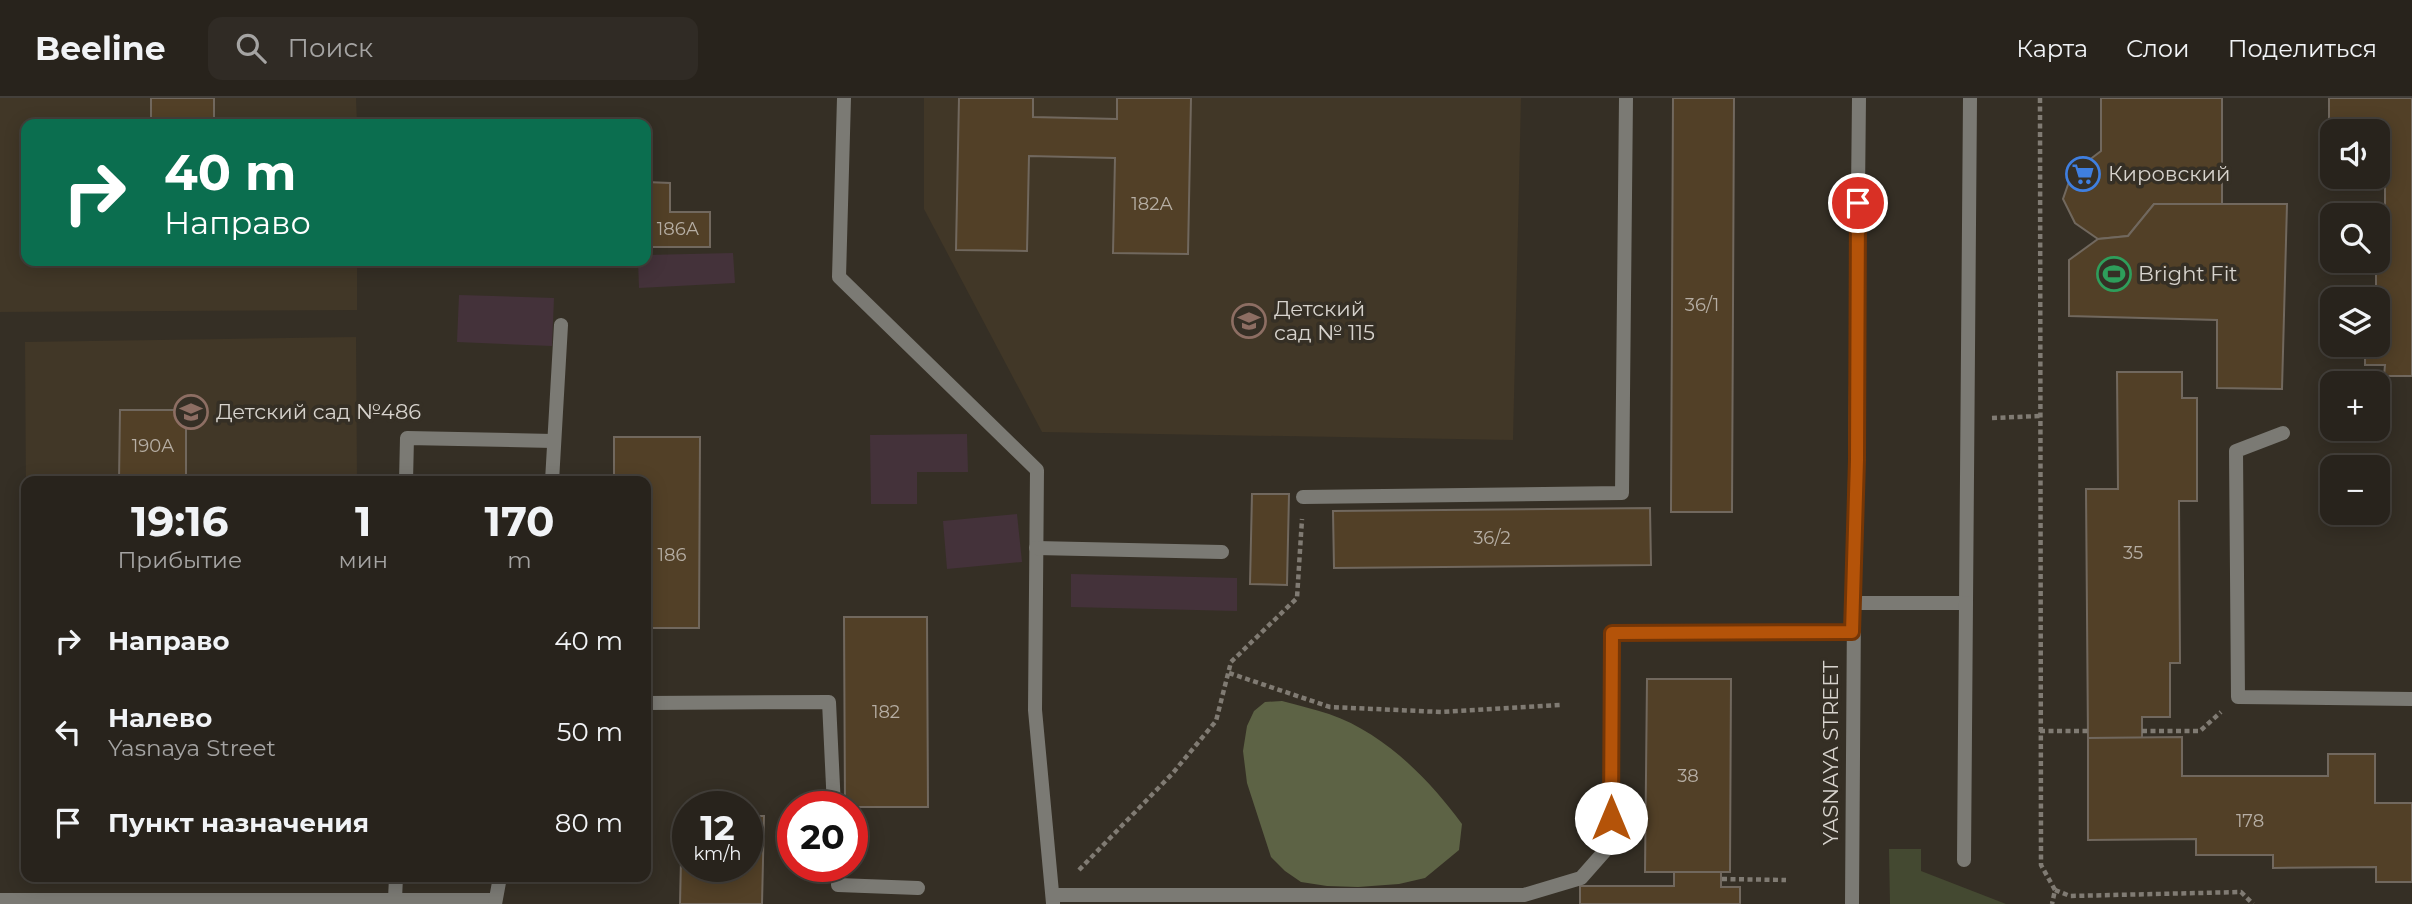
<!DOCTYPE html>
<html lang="ru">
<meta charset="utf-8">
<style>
body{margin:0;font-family:Montserrat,sans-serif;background:#302b25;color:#f1f3f6;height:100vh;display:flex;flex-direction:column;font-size:26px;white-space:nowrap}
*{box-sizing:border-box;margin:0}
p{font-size:23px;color:#a5a4a3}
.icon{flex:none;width:38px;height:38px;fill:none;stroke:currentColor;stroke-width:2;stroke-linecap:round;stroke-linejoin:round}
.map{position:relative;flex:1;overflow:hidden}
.details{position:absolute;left:21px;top:378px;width:630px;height:406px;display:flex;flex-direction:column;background:#28231c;border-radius:14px;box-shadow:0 4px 18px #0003,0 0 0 2px #44403b}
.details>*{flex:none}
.top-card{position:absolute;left:21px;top:21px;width:630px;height:147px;border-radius:14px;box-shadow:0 4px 18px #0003,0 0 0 2px #44403b;background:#0b6e4f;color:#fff;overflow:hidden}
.controls{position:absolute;left:2320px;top:21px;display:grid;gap:14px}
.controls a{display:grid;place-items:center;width:70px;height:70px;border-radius:14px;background:#28231c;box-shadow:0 4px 18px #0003,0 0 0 2px #44403b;font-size:35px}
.speed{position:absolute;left:672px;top:693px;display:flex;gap:14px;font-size:35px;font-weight:700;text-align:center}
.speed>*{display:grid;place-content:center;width:91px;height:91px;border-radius:50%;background:#28231c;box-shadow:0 4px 18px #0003,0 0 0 2px #44403b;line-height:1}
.speed small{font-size:18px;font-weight:400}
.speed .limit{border:10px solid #d22;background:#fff;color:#111}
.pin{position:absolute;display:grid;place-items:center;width:60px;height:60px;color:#fff;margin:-30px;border:4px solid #fff;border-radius:50%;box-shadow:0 2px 7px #0007}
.me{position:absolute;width:77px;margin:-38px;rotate:0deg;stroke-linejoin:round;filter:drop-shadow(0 0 5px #0008)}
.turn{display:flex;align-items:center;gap:24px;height:147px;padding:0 28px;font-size:32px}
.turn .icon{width:91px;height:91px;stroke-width:2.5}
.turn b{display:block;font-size:49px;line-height:60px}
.eta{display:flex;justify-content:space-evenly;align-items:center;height:119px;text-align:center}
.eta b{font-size:42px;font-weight:700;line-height:49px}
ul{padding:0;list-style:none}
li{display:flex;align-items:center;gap:21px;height:91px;padding:0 28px}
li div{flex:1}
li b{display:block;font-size:26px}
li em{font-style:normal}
header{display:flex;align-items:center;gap:42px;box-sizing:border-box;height:98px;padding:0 35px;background:#28231c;border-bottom:2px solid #44403b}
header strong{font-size:33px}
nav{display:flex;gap:38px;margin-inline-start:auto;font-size:24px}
.search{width:490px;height:63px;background:#302b25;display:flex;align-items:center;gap:18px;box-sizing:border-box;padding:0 24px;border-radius:14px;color:#a5a4a3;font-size:26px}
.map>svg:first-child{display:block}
.industrial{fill:#44323a}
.built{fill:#413727}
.green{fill:#444931}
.forest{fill:#5d6345}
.building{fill:#524027;stroke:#71685e;stroke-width:2}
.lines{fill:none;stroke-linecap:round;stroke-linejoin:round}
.path{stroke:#807b73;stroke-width:4.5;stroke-dasharray:5 3.5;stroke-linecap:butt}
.service{stroke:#7b7a74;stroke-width:14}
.tertiary{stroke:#7b7a74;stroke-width:14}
.route-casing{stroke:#753606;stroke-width:18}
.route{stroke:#b45309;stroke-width:12}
.labels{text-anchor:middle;stroke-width:7;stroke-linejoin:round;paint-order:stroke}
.number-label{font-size:18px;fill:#b6aea4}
.poi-label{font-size:21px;fill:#d7d3cd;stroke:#352f25;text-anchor:start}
.street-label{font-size:21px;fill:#d7d3cd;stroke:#352f25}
</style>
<header>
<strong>Beeline</strong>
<div class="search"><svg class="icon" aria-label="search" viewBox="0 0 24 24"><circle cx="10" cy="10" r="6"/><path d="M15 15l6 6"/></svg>Поиск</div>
<nav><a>Карта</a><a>Слои</a><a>Поделиться</a></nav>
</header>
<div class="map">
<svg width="2412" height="806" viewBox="0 0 2412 806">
<rect width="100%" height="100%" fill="#352f25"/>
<g class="industrial">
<polygon points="733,155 735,185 639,190 638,163 646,163 646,157"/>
<polygon points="459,197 554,200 552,248 457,244"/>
<polygon points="967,336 968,374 917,374 917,406 871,406 870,337"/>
<polygon points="1017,416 1022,464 947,471 943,423"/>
<polygon points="1071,476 1237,480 1237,513 1071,509"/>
</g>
<g class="built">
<polygon points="0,0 356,0 357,26 26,26 26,163 357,163 357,212 0,214"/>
<polygon points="924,0 1521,0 1513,342 1042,334 924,111"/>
<polygon points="356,239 357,383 26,383 26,399 25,244"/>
</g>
<polygon class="green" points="1889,751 1921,751 1921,773 2006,806 1890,806"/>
<path class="forest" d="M1282,603C1297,607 1314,611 1329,616C1384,635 1428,680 1462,726L1459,752L1425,780L1399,786L1358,789L1327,788L1301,784L1285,773L1271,759L1247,685L1243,653L1247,628L1254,613L1265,604Z"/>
<g class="building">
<rect x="151" y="0" width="63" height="26"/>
<polygon points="959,0 1033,0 1033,19 1117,21 1117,0 1191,0 1188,156 1113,155 1115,60 1029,58 1027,153 956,152"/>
<polygon points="1673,0 1734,0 1732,414 1671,414"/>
<polygon points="2101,0 2222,0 2222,106 2154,106 2128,138 2098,141 2075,125 2063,101 2072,75 2101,53"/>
<polygon points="2329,0 2412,0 2412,278 2384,278 2385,267 2365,267 2365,247 2378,247 2378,201 2376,201 2376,163 2378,163 2376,110 2385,110 2385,74 2378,74 2378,33 2333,33 2333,74 2329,74"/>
<polygon points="646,84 670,85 670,114 710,114 710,149 646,149"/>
<polygon points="2154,106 2287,106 2282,291 2217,290 2217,222 2069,218 2069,162 2098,141 2128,138"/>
<polygon points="2117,274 2182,274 2182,300 2197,300 2197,403 2179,403 2180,565 2170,565 2170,619 2142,619 2142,640 2088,640 2086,391 2118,391"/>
<polygon points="120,312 186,312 186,383 119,383"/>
<polygon points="614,339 700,339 699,530 646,530 646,383 614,383"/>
<polygon points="1252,396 1289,396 1287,487 1250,486"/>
<polygon points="1650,410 1651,467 1334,470 1333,413"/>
<polygon points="844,519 927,519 928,709 845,709"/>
<polygon points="1647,581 1731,581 1730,774 1645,774"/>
<polygon points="2182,639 2182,678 2328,678 2328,656 2375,656 2375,705 2412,705 2412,784 2376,784 2376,769 2273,770 2273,757 2196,757 2196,741 2088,742 2088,640"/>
<polygon points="682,717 688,717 688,768 747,768 747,718 764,718 762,806 680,806"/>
<polygon points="1674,774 1721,774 1721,789 1740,789 1740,806 1580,806 1580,788 1674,788"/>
</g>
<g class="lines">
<g class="path">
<polyline points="2040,0 2041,767 2055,792 2052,806"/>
<polyline points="1992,320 2040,318"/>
<polyline points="1229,575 1330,609 1441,614 1560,607"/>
<polyline points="2040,633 2088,633"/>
<polyline points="2142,633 2200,633 2221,614"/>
<polyline points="1079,772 1172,676 1216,623 1231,564 1297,500 1302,421"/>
<polyline points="1722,781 1786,782"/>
<polyline points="2055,792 2070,798 2241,794 2253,806"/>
</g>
<g class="service">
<polyline points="844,0 839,179 1037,372 1035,612 1053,805"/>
<polyline points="2283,335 2236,353 2238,599 2412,601"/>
<polyline points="406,383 407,340 553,343"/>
<polyline points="552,383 561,227"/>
<polyline points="1303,399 1622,395 1626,0"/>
<polyline points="1036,450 1222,454"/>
<polyline points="1853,505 1966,505 1970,0"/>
<polyline points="646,605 829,604 834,709"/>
<polyline points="1964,762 1966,505"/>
<polyline points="837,768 838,787 918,790"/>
<polyline points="1053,797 1524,797 1581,780 1611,746 1612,535 1852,534"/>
<polyline points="395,801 396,779"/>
<polyline points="0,802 495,802"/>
<polyline points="495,806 500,779"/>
</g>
<path class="tertiary" d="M1852,806C1852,537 1857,269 1859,0"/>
</g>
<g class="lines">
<g class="route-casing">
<polyline id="route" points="1611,720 1612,535 1852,534 1857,362 1858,105"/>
</g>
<use href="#route" class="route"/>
</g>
<defs>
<g id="supermarket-ring" transform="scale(1.75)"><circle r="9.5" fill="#352f25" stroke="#3f7fe0" stroke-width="1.5"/><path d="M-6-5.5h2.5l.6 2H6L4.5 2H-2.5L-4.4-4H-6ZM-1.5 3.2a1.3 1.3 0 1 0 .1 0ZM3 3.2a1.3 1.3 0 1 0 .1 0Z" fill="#3f7fe0"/></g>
<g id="stadium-ring" transform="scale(1.75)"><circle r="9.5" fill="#352f25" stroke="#2e9e5b" stroke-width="1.5"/><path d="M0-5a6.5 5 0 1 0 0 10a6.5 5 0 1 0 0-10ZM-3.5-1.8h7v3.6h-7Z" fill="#2e9e5b"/></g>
<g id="school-ring" transform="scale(1.75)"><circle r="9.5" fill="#352f25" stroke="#8d6e63" stroke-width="1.5"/><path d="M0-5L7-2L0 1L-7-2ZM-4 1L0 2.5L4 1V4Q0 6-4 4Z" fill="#8d6e63"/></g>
</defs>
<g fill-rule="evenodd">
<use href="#supermarket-ring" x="2083" y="76"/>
<use href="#stadium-ring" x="2114" y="176"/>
<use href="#school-ring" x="1249" y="223"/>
<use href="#school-ring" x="191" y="314"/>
</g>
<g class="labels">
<g class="number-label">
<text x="1152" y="112">182А</text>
<text x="678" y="137">186А</text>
<text x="1702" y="213">36/1</text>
<text x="153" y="354">190А</text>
<text x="1492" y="446">36/2</text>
<text x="2133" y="461">35</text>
<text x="672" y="463">186</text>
<text x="886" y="620">182</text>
<text x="1688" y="684">38</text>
<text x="2250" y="729">178</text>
</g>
<g class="poi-label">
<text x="2108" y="83">Кировский</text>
<text x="2138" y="183">Bright Fit</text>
<text x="1274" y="218">Детский<tspan x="1274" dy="24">сад № 115</tspan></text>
<text x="216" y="321">Детский сад №486</text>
</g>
<g class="street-label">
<text transform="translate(1831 655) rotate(-90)" y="7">YASNAYA STREET</text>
</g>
</g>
</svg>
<div class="controls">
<a><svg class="icon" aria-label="sound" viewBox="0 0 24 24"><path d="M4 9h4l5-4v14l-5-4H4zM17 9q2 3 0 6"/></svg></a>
<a><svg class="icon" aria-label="search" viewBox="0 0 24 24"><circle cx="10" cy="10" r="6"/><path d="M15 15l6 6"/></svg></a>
<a><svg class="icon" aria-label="layers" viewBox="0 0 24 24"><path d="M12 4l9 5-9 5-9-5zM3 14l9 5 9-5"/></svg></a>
<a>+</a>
<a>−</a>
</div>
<div class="speed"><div>12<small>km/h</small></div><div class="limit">20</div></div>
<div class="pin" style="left:1858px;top:105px;background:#d93025"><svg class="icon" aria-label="arrive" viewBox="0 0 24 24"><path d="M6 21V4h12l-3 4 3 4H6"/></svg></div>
<svg class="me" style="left:1611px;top:720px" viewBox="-20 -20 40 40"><circle r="19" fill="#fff"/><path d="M0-13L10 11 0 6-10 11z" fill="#b45309"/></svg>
<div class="top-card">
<div class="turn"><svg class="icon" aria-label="right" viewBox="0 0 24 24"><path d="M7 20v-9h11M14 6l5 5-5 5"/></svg><div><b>40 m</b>Направо</div></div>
</div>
<section class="details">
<div class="eta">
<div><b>19:16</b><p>Прибытие</p></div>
<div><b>1</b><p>мин</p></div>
<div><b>170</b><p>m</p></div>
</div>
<ul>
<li><svg class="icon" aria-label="right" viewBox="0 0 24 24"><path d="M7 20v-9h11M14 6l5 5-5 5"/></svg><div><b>Направо</b></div><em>40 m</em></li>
<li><svg class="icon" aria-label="left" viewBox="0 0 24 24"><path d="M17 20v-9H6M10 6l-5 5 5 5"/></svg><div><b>Налево</b><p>Yasnaya Street</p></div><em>50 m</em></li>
<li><svg class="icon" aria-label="arrive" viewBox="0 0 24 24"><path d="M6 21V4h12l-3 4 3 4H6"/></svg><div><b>Пункт назначения</b></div><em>80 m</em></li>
</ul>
</section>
</div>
